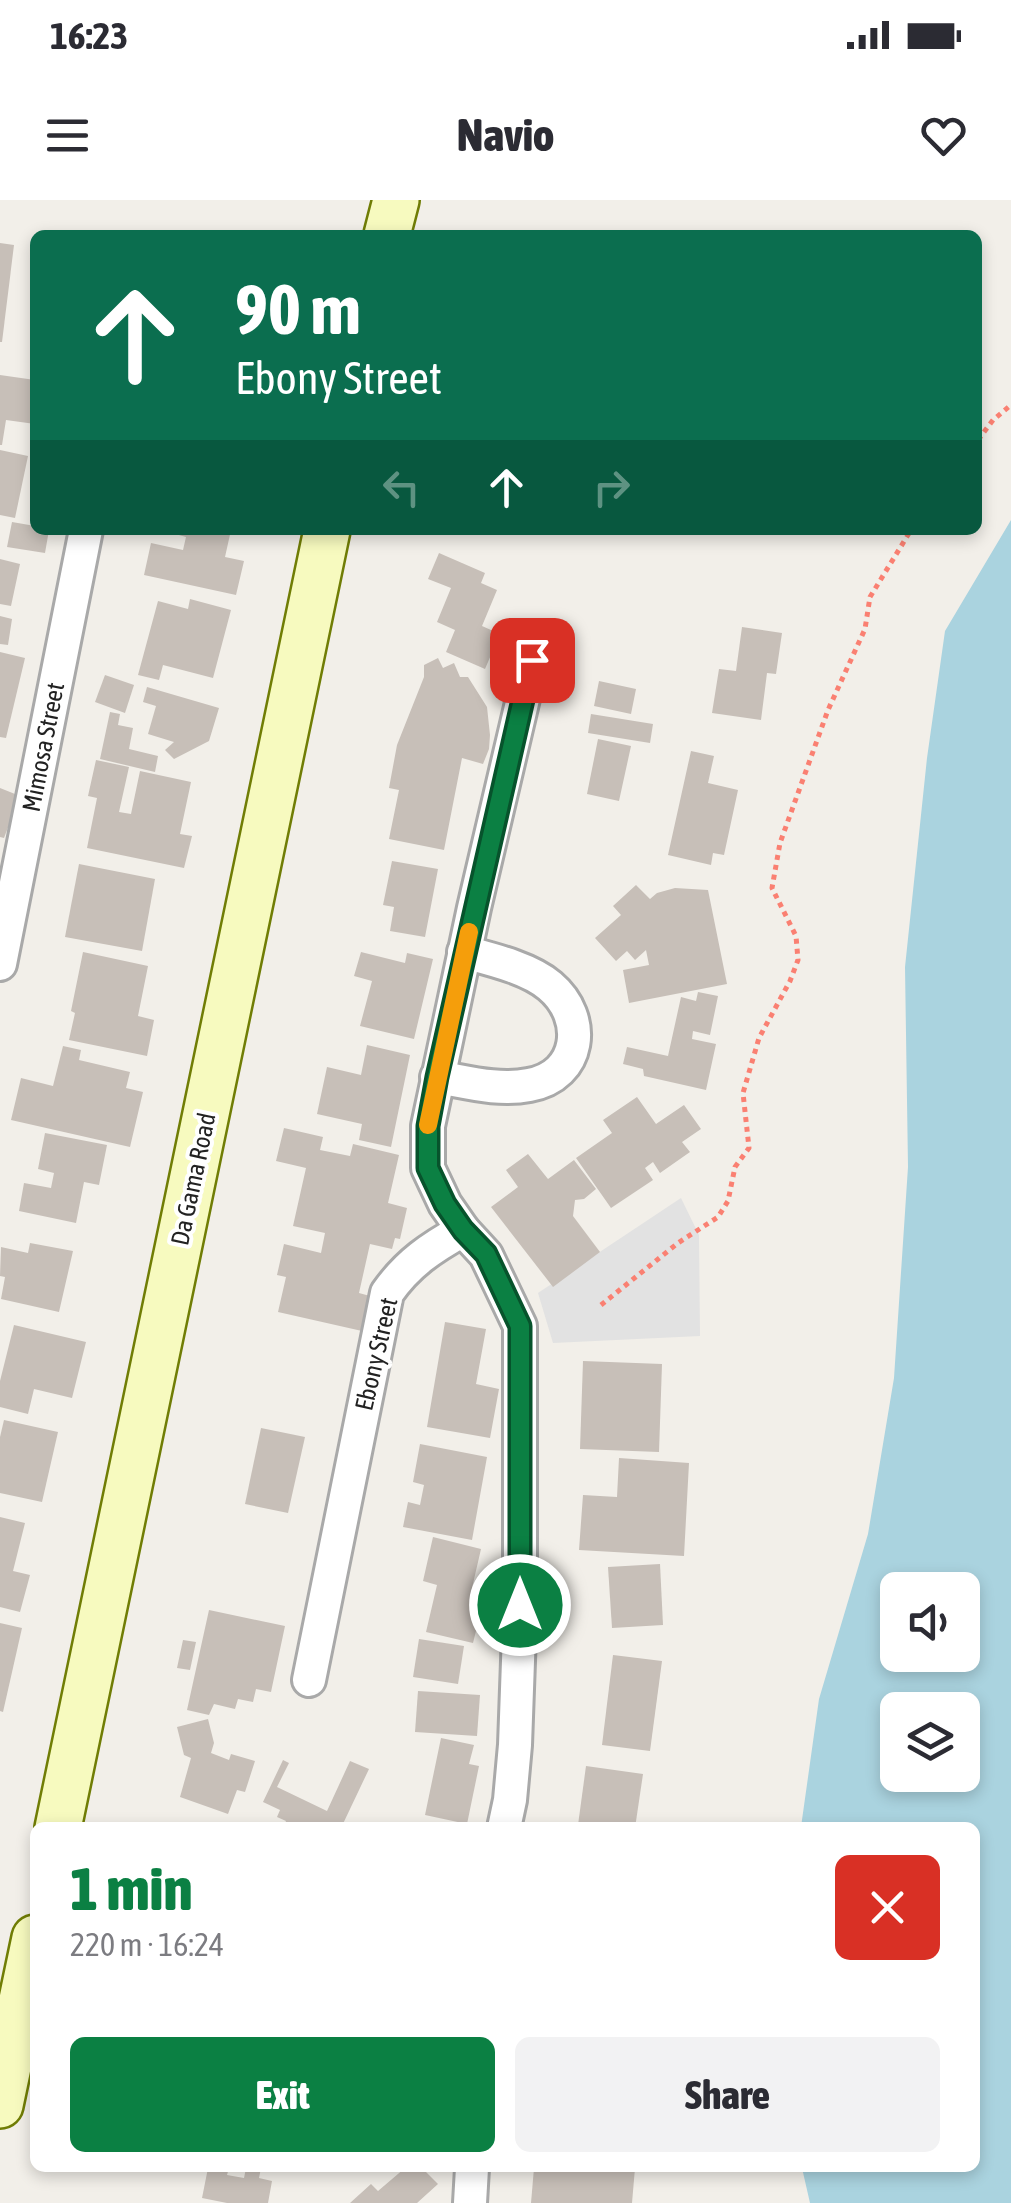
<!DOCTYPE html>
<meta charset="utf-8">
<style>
body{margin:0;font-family:"Asap Condensed",sans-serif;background:#f2f2f3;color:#2b2b33;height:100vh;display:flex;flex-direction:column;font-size:38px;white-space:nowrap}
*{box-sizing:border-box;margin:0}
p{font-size:32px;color:#7c7c81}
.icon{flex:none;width:55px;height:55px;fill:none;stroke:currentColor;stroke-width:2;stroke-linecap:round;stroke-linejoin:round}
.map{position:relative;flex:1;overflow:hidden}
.sheet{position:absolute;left:30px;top:1622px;width:950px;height:350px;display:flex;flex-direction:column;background:#fff;border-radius:15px;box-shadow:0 5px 15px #0003}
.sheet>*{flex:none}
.banner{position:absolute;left:30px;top:30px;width:952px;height:305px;border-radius:15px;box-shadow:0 5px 15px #0003;background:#0b6e4f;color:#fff;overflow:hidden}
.fabs{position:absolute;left:880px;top:1372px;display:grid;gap:20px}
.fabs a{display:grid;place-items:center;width:100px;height:100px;border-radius:15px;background:#fff;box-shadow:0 5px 15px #0003;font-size:50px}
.pin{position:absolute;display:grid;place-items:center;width:85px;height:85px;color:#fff;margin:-42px;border-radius:20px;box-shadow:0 5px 15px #0006}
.me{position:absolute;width:110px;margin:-55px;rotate:0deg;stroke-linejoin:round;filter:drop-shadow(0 0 8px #0008)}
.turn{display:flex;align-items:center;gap:35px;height:210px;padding:0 40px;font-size:45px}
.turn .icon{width:130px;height:130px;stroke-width:2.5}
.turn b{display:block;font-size:70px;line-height:85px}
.lanes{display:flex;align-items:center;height:95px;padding:0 40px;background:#0003;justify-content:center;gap:50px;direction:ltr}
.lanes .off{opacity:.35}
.round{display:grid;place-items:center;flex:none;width:105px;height:105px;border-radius:15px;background:#f2f2f3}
.summary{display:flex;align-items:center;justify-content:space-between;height:170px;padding:0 40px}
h1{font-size:60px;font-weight:800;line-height:75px;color:#0b8043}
.cta{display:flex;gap:20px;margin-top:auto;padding:20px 40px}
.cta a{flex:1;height:115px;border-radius:15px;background:#0b8043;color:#fff;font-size:40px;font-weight:800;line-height:115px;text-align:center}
.cta a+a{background:#f2f2f3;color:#2b2b33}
.status{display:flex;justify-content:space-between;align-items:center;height:70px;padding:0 50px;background:#fff;direction:ltr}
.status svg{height:28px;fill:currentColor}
header{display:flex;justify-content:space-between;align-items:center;height:130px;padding:0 40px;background:#fff;font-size:45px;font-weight:800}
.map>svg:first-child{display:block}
.parking{fill:#e2e2e2}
.water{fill:#aad3df;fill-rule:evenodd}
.building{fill:#c7bfb8}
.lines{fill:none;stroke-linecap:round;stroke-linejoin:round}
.street-casing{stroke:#a9a9a9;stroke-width:38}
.secondary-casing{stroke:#707d05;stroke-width:50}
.path{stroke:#fa8072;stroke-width:5;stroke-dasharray:5 5;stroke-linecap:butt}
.street{stroke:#fff;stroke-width:32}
.secondary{stroke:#f7fabf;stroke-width:45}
.route-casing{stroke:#07532c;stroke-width:25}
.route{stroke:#0b8043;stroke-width:18}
.slow{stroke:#f59e0b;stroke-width:18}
.labels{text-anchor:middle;stroke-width:8;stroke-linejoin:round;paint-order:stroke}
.street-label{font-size:25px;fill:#222;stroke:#fff}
</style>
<div class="status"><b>16:23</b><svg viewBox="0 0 49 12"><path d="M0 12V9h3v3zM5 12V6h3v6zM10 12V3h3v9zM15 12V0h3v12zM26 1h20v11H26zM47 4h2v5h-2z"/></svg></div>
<header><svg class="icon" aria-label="menu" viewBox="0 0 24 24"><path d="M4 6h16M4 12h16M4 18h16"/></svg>Navio<svg class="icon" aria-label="heart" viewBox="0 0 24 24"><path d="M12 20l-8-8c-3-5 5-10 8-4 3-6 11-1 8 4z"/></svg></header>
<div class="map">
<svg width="1011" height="2003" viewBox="0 0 1011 2003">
<rect width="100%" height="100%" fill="#f2efe9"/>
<polygon class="parking" points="681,998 699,1035 700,1136 553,1143 538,1093"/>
<path class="water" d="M1011,320V2003H810L802,1968H975V1628L801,1627L819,1499L868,1334L894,1178L908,967L905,767L927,558L945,431ZM898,1390H962V1455H898ZM898,1510H962V1575H898Z"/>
<g class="building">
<polygon points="0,43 14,45 2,142 0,142"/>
<polygon points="0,175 35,180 35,224 6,220 2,245 0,245"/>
<polygon points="0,250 28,256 15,318 0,315"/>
<polygon points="12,322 35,326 35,330 49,330 45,353 7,347"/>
<polygon points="161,330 231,330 225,357 244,361 236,395 144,375 151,343 183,350 186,337"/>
<polygon points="439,353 485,373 481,383 497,390 482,426 500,434 485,469 446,452 455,430 437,422 451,388 428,379"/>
<polygon points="0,359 20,364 11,406 0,404"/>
<polygon points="190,399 231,410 213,478 163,465 159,480 138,475 158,401 188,409"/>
<polygon points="0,416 12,419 8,445 0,444"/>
<polygon points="742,427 782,433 776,474 767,473 761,520 712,513 719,469 736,471"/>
<polygon points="0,452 25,458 6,538 0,537"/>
<polygon points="438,458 443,468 454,463 460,477 468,477 487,507 490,535 489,549 483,564 462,558 444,650 389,639 399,590 389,588 397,545 424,477 424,465"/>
<polygon points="105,475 134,485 125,513 95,502"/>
<polygon points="599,481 636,489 631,514 594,506"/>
<polygon points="147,487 219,508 209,541 174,559 165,550 174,542 148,534 156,506 143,502"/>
<polygon points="110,512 120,514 118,525 133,528 129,549 158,556 155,572 100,559"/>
<polygon points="591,514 653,524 650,543 588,533"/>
<polygon points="598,539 631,546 619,601 587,594"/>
<polygon points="691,551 714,556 708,583 738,590 724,655 713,653 711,665 668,655"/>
<polygon points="96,560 129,567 119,612 131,614 140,571 191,582 180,634 192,636 184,668 87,648 97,598 88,596"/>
<polygon points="0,588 20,596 4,638 0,637"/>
<polygon points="392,661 438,669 425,737 390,731 394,707 383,705"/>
<polygon points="79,664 155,679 142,751 65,737"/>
<polygon points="636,685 650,699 657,693 675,688 708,690 727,784 629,803 623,770 649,765 646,750 635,760 627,751 616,761 595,738 621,715 613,706"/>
<polygon points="83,752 148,766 138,816 154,820 147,856 69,840 75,813 71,811"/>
<polygon points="361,752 405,763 407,753 433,759 414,839 360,826 372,781 354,776"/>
<polygon points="698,792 718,796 710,835 693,831 692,839 716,844 706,890 644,876 643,869 623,864 627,847 668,856 681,797 696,801"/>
<polygon points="367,845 410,855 391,947 359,940 362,924 317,914 327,867 361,875"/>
<polygon points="63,846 81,850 79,860 130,872 126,888 143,892 130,947 11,920 21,878 53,886"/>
<polygon points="637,897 656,924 684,905 701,929 682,942 690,952 660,973 653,962 645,968 653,980 611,1008 576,958 612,933 603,920"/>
<polygon points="284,928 323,937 320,950 350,956 353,944 399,955 388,1003 407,1008 400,1039 395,1038 392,1049 370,1044 359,1093 370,1096 362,1131 278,1112 286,1077 277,1075 284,1044 321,1053 325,1033 293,1026 306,968 276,961"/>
<polygon points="45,933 107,945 99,985 84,982 76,1023 19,1011 24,983 51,988 54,973 38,969"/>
<polygon points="528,954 548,979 574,960 596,989 584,999 575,1000 573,1016 600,1052 553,1087 491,1007 518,987 506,970"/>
<polygon points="30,1043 73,1051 59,1112 1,1099 5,1077 0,1076 1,1047 28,1053"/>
<polygon points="445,1122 486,1129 476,1184 499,1189 490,1238 427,1227"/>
<polygon points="14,1125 86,1142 72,1198 34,1189 28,1214 0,1207 0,1181"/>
<polygon points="583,1161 662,1164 659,1252 580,1249"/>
<polygon points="4,1220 58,1232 42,1302 0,1293 0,1237"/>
<polygon points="261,1228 305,1237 288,1313 245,1304"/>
<polygon points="420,1244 487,1257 472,1340 403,1327 408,1302 420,1305 424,1285 413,1282"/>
<polygon points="619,1258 689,1263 684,1356 579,1350 583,1295 617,1297"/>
<polygon points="0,1317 25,1323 13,1371 30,1375 20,1412 0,1407"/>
<polygon points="433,1337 481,1349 472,1388 486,1391 473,1443 426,1432 437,1385 423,1381"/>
<polygon points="660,1364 663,1425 612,1428 608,1367"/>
<polygon points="209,1410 285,1426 271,1492 256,1489 253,1502 238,1499 235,1509 214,1504 209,1515 187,1510"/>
<polygon points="0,1423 22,1428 3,1512 0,1511"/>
<polygon points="419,1439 464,1446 458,1484 413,1477"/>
<polygon points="183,1440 196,1442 190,1470 177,1468"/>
<polygon points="613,1455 662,1461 650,1551 602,1545"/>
<polygon points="418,1491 480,1495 477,1536 415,1532"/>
<polygon points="208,1519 214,1543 211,1553 229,1560 231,1554 255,1561 245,1592 237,1590 228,1614 180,1597 191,1558 184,1555 177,1527"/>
<polygon points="441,1538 474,1545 469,1564 479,1566 467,1624 425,1615"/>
<polygon points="283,1560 289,1563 277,1587 327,1611 350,1561 369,1569 341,1628 325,1622 322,1628 283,1628 286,1621 277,1617 280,1610 263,1602"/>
<polygon points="586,1566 643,1574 635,1628 578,1625"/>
<polygon points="208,1968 229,1968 227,1975 244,1978 246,1968 261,1968 259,1978 272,1981 268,2003 227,2003 202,1998"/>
<polygon points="405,1968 422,1968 438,1984 417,2003 350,2003 371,1984 378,1991"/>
<polygon points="534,1968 635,1968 632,2003 531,2003"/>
</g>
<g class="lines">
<g class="street-casing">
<g id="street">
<polyline points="0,764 86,330"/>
<path d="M437,877C467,882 498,891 529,885C581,876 588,818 550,786C529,768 490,759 464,752"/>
<polyline points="463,1030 486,1055 520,1126 520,1405 515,1545 510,1600 504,1628"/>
<path d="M309,1480L387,1093C408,1063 431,1048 463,1030L445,1004L428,968V926L474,708L532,460"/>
<polyline points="470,2003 472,1968"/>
</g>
</g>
<g class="secondary-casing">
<g id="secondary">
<polyline points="387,35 396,0"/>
<polyline points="58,1628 327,330"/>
<polyline points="0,1905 35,1738"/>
</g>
</g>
<g class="path">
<polyline points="978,240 993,220 1011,205"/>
<polyline points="601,1105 678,1043 718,1017 728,1001 735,967 749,948 743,893 759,838 790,781 798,760 796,736 772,688 780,643 828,510 865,429 870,397 911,330"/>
</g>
<use href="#street" class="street"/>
<use href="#secondary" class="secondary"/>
</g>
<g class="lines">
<g class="route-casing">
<polyline id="route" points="520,1405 520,1126 486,1054 463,1030 445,1004 428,968 428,926 437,877 532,460"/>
</g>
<use href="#route" class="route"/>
<polyline class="slow" points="428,925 469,732"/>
</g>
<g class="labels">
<g class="street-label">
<text transform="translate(43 547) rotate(-79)" y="9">Mimosa Street</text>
<text transform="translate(193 979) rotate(-78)" y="9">Da Gama Road</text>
<text transform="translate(376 1154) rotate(-77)" y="9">Ebony Street</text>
</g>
</g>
</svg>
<div class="fabs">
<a><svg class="icon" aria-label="sound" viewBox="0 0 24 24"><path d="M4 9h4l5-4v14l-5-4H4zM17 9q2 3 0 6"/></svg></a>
<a><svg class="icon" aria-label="layers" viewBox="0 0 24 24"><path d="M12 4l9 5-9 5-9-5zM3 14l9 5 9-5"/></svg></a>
</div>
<div class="pin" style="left:532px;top:460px;background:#d93025"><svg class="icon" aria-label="arrive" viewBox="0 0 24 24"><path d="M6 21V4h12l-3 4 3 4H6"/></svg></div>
<svg class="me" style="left:520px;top:1405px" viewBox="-20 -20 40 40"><circle r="17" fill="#0b8043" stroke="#fff" stroke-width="3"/><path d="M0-11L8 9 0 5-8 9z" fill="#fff"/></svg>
<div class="banner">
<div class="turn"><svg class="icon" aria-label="ahead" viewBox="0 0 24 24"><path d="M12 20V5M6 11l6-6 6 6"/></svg><div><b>90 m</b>Ebony Street</div></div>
<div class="lanes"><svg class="icon off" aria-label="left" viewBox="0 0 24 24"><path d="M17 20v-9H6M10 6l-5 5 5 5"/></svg><svg class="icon" aria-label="ahead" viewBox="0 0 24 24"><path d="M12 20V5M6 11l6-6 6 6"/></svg><svg class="icon off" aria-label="right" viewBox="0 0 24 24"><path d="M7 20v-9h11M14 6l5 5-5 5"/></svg></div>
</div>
<section class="sheet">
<div class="summary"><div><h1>1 min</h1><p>220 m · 16:24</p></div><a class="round" style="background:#d93025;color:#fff"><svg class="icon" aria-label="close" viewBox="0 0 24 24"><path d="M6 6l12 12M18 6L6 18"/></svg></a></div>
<div class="cta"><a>Exit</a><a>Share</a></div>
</section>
</div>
